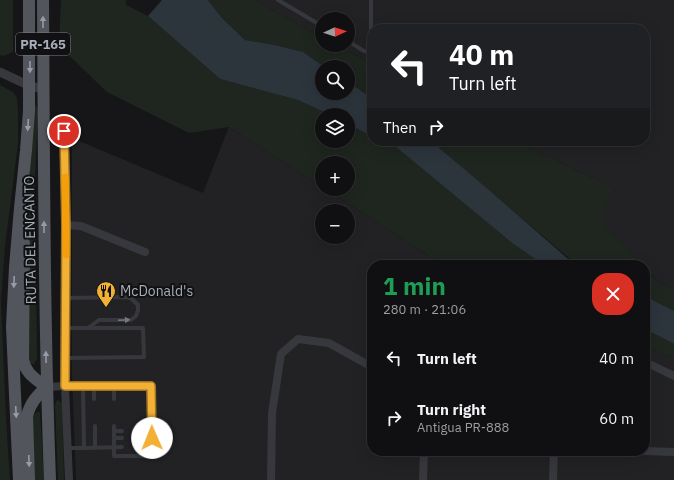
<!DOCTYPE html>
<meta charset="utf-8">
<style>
body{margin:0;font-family:"IBM Plex Sans",sans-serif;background:#19191b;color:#f1f3f6;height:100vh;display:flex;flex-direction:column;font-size:15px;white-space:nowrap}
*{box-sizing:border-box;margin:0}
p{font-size:13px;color:#9c9d9f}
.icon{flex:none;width:22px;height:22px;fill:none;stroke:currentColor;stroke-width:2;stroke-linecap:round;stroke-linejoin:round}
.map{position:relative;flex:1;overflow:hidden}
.panel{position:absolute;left:367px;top:260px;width:283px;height:196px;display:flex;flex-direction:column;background:#101012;border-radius:16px;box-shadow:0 4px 16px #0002,0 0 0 1px #303032}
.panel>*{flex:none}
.guide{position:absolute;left:367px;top:24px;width:283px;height:122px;border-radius:16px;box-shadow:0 4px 16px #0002,0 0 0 1px #303032;background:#202124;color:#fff;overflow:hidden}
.needle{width:26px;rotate:87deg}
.buttons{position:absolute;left:315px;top:12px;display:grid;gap:8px}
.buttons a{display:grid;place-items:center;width:40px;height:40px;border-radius:50%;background:#101012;box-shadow:0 4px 16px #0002,0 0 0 1px #303032;font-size:20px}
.pin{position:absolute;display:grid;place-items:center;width:34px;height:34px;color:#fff;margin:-17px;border:2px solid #fff;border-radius:50%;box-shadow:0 1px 4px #0007}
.me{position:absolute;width:44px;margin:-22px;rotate:359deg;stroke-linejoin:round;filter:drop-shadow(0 0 3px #0008)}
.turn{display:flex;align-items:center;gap:14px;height:84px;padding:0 16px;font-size:18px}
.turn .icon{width:52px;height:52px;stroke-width:2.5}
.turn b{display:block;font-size:28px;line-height:34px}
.then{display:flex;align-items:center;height:38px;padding:0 16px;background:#0003;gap:8px;font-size:15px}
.round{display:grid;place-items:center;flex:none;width:42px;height:42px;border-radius:16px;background:#19191b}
.summary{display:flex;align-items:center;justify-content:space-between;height:68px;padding:0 16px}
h1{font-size:24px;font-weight:700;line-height:30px;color:#1e9e55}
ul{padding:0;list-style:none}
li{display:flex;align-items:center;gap:12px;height:60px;padding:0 16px}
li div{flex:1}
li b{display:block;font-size:15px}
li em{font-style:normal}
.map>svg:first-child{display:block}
.built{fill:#222225;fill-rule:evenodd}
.green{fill:#1e261f}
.water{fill:#2c353c}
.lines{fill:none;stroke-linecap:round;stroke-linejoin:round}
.service{stroke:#37383d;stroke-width:4}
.minor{stroke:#37383d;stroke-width:8}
.tertiary{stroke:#37383d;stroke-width:9}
.primary{stroke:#53555c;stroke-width:12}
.oneway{fill:#979ba6}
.oneway2{fill:#757881}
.route-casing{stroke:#9d7322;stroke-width:10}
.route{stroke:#f2b134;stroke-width:7}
.slow{stroke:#f59e0b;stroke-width:7}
.labels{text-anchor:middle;stroke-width:4;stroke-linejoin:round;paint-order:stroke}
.shield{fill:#111113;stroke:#7b7e86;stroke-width:1}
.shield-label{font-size:13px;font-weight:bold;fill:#a8adb8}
.street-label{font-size:14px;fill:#a8adb8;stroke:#111113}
.poi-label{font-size:14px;fill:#a8adb8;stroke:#111113;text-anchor:start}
</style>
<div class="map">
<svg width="674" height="480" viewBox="0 0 674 480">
<rect width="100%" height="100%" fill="#161618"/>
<g class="built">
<polygon points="254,0 674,0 674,289 659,283 645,268 645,265 642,265 605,228 600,216 614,188 515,141 645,141 645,29 372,29 372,64 337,45 348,45 348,19 322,19 322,37"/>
<path d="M229,127L322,187V189H326L443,265H372V451H645V347L674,359V480H76L72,374V138L203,193ZM322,211H348V237H322Z"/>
</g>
<g class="green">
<polygon points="0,0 13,0 13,52 3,56 0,55"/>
<polygon points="61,0 126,0 126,5 148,16 220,79 298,100 330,115 322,115 322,141 348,141 348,124 372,136 372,141 383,141 396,147 512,243 544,265 443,265 326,189 348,189 348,163 322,163 322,187 229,127 189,133 107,92 59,46"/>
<polygon points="208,0 254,0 322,37 322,45 337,45 372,64 372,98 348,82 348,67 325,67 303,52 275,45 245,40 222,18"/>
<polygon points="0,85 13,92 17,98 18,111 18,144 5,246 1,301 6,419 10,480 0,480"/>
<polygon points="34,104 35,104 37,107 38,112 35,175 37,359 34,364 30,364 27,362 26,247 28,171"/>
<polygon points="431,141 515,141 614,188 601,216 605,228 642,265 577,265"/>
<polygon points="645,269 659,283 674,289 674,311 645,296"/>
<polygon points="645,329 674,344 674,359 645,347"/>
<polygon points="57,400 60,401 62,404 64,480 58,480 55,404"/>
<polygon points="37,412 40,412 44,480 32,480 33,416"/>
</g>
<g class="water">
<polygon points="162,0 208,0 222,18 245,40 275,45 303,52 325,67 322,67 322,93 348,93 348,82 372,98 372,136 348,124 348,115 330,115 298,100 220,79 148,16"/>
<polygon points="383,141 431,141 489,190 575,265 544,265 512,243 396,147"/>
<polygon points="645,296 674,311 674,344 645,329"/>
</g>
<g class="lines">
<g class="service">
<polyline points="278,0 322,26"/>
<polyline points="371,0 371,34 372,36"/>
<polyline points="348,41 364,51 372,52"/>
<polyline points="66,298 127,297 132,299 138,305 138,310 136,316 131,320 99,320 88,328"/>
<polyline points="66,358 144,357 143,328 66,328"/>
<polyline points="65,386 151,386 152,456 114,456 114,426"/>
<polyline points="83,386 84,448 122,447"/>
<polyline points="94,386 94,399"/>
<polyline points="114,386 114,399"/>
<polyline points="95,426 95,448"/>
<polyline points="138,430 152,430"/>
<polyline points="114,431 122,431"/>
<polyline points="114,438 122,438"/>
<polyline points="138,438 152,438"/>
<polyline points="138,447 152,447"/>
<polyline points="67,448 84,448"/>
</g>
<g class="minor">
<polyline points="64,131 66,225 65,386 69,480"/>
<polyline points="66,225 81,226 145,252"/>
<polyline points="645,362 674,376"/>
<polyline points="46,387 65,386"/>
<polyline points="645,451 674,452"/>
<polyline points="271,480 272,413 281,354 298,339 329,343 372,367"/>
<polyline points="423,480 424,451"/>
<polyline points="553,480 554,451"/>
</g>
<polyline class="tertiary" points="0,72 30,86 43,89"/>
<g class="primary">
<path d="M43,0C44,160 44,320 50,480"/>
<path d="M24,243L23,360C26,374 35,378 46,387C37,396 30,403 27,416L29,480"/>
<polyline points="19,480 15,395 12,326 15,267 20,208 26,150 29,111 29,0"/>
</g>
</g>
<defs><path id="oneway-solid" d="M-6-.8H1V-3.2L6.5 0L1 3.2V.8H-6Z"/></defs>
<g class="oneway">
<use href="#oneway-solid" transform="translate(43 22) rotate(-90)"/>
<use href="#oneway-solid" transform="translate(30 67) rotate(90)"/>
<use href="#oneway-solid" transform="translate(28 125) rotate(94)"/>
<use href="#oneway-solid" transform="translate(44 227) rotate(-90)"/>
<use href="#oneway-solid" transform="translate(14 282) rotate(92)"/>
<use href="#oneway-solid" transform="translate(46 357) rotate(-91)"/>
<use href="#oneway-solid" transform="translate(16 412) rotate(87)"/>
<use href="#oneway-solid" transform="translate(29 461) rotate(88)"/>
</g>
<use class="oneway2" href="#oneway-solid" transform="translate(124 320) rotate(-3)"/>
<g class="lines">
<g class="route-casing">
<polyline id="route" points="64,131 66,225 65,386 151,386 152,438"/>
</g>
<use href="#route" class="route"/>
<polyline class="slow" points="65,177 66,255"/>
</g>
<defs>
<g id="restaurant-pin" transform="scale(1)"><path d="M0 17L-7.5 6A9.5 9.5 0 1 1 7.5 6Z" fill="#f2b134" stroke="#111113"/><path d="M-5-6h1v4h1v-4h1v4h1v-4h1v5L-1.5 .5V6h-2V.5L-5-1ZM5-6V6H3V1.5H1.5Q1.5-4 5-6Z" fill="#111"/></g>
</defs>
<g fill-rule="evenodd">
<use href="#restaurant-pin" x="106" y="291"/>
</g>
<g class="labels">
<rect class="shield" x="16" y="33" width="54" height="22" rx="3"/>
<g class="shield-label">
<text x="43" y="49">PR-165</text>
</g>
<g class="street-label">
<text transform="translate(30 240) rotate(-91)" y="5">RUTA DEL ENCANTO</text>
</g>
<g class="poi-label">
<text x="120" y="296">McDonald's</text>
</g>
</g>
</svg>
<div class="buttons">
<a><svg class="needle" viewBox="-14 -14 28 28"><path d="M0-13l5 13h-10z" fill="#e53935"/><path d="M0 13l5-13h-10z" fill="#9c9d9f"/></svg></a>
<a><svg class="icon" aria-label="search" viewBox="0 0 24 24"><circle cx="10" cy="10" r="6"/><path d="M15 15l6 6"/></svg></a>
<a><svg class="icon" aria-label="layers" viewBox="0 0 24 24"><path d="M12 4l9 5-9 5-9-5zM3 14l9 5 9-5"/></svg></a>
<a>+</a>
<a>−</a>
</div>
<div class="pin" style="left:64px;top:131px;background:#d93025"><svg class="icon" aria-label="arrive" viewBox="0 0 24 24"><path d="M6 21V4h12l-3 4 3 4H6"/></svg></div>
<svg class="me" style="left:152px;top:438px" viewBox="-20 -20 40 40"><circle r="19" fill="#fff"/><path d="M0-13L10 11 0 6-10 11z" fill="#f2b134"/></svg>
<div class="guide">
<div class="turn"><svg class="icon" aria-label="left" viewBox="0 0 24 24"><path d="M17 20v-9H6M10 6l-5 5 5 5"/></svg><div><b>40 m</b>Turn left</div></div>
<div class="then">Then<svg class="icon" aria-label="right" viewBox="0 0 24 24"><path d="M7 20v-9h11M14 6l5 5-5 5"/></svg></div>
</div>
<section class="panel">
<div class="summary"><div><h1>1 min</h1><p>280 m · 21:06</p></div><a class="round" style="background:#d93025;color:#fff"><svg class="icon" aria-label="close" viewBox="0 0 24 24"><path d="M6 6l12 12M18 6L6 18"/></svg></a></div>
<ul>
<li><svg class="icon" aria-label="left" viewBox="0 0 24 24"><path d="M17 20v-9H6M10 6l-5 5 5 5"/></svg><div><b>Turn left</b></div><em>40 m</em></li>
<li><svg class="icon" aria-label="right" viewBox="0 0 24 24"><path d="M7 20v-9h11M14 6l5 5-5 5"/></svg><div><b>Turn right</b><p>Antigua PR-888</p></div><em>60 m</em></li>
</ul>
</section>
</div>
